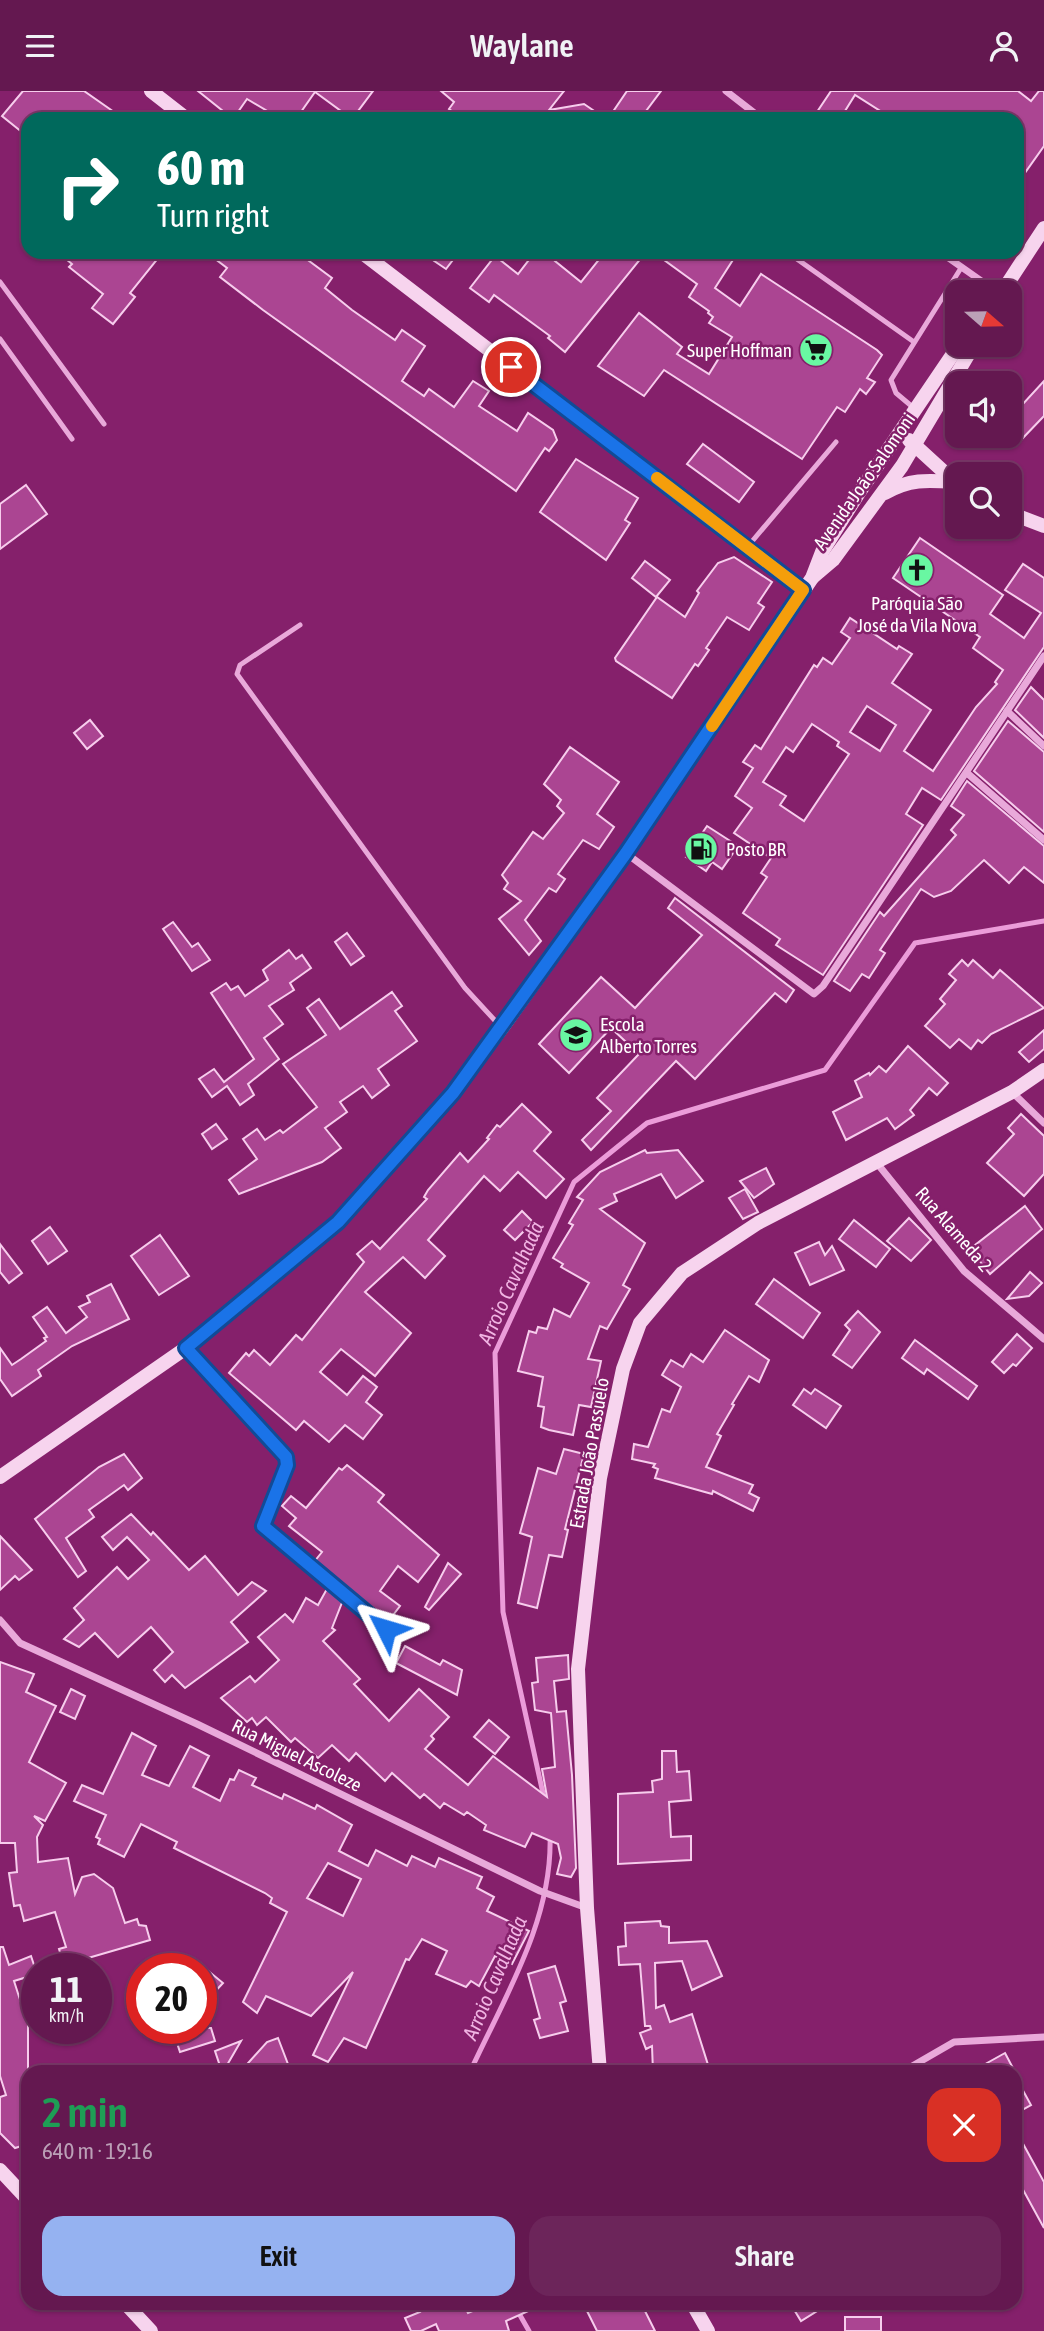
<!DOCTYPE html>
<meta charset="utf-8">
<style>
body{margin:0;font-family:"Asap Condensed",sans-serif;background:#6c255a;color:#f1f3f6;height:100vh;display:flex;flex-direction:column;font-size:26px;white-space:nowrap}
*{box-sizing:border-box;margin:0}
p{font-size:23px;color:#bba0b7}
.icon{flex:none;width:38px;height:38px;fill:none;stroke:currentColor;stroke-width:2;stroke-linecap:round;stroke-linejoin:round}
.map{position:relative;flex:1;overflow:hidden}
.drawer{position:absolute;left:21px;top:1974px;width:1001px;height:245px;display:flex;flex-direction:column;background:#641850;border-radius:21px;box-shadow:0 2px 5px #0004,0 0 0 2px #783767}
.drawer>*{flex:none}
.top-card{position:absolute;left:21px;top:21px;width:1003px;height:147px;border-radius:21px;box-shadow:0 2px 5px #0004,0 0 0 2px #783767;background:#00695c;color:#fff;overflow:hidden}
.needle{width:46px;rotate:110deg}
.tools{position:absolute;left:945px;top:189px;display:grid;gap:14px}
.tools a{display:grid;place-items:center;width:77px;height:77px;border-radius:14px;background:#641850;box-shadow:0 2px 5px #0004,0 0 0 2px #783767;font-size:35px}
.speed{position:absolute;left:21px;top:1862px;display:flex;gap:14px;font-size:35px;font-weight:700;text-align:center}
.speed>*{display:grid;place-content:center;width:91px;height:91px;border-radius:50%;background:#641850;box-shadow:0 2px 5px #0004,0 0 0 2px #783767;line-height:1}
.speed small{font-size:18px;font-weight:400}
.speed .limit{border:10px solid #d22;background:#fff;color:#111}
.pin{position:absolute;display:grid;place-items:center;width:60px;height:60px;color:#fff;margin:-30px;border:4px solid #fff;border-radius:50%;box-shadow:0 2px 7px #0007}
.me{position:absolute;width:77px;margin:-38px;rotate:310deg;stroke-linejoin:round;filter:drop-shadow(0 0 5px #0008)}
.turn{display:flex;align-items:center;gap:24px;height:147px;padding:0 21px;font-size:32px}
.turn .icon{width:91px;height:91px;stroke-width:2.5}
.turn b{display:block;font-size:49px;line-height:60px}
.round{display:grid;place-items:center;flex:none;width:74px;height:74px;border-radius:21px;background:#6c255a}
.head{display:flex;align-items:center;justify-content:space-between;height:119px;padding:0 21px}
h1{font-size:42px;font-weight:600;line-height:52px;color:#1e9e55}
.action{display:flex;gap:14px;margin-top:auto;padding:14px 21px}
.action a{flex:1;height:80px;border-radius:21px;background:#95b2f1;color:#111;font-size:28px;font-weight:600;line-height:80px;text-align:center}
.action a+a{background:#6c255a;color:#f1f3f6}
header{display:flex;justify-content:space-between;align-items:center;height:91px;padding:0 21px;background:#641850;font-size:32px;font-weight:600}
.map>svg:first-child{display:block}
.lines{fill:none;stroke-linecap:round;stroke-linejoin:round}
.stream{stroke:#eb9cd9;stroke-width:5}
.building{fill:#ab4592;stroke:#f7cded;stroke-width:2;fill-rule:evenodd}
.lane{stroke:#e9a9da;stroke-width:5}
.street{stroke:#e9a9da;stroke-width:7}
.secondary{stroke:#f7d4ee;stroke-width:14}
.route-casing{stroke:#114b97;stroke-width:18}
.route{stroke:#1a73e8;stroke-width:12}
.slow{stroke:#f59e0b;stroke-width:12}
.labels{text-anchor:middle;stroke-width:5;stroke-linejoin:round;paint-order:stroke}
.poi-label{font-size:19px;fill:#fff;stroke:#85206b;text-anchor:start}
.street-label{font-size:19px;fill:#fff;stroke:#85206b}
.water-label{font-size:21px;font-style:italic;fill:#f1b4e3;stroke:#85206b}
</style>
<header><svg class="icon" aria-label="menu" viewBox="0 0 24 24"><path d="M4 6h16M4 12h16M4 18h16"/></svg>Waylane<svg class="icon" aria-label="person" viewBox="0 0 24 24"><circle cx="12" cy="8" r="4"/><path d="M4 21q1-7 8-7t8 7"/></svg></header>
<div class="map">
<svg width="1044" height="2240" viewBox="0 0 1044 2240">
<rect width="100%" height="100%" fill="#85206b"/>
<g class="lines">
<g class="stream">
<polyline points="544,1707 503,1521 495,1262 574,1091 647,1032 825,979 915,852 1044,830"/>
<path d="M470,1981C504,1907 553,1829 550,1744"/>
<polyline points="513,2212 529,2240"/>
</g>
</g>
<g class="building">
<polygon points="23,0 84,0 124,28 28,28 28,46 2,25"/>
<polygon points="198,0 373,0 352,28 315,1 296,28 281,28 247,8 233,28"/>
<polygon points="441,0 564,0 549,19 584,13 606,28 463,28 449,18 454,11"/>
<polygon points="627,0 661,0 640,28 608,28"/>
<polygon points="831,0 1018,0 1031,10 1039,0 1044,0 1044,55 1017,93 1017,28 893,28 855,4 840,28 829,28 817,21"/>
<polygon points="75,161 163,161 130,202 135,206 113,233 92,217 103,203 69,176 72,173 66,168"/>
<polygon points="206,161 297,161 332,187 325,197 352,219 395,249 402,239 425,255 402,290 424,305 429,298 454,316 473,290 489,300 479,315 517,340 528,322 553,339 557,349 549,360 545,357 516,400 263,219 220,186 227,177"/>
<polygon points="421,161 459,161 446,178"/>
<polygon points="535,161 562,161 555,170 581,191 605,161 646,161 565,261 548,247 550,245 494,204 489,211 470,197 495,165 518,183"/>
<polygon points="653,161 738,161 715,197 740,215 761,183 877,259 882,264 867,287 875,291 866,303 860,298 845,321 837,316 802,368 664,279 644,305 598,275 639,222 682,256 677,263 709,283 732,246 709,232 713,226 708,222 709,220 689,206 697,193"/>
<polygon points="1044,290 1044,325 1020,350 1010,341 1010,327"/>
<polygon points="703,353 754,391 739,411 687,373"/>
<polygon points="576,368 638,407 625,429 630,432 606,469 540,421"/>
<polygon points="26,394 47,423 0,458 0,413"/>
<path d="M920,447L1003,504L990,523L1024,547L1041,522L1005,499L1023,473L1044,487V556L941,709L922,697L906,723L923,734L823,884L776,854L780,848L743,822L767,786L761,782L771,767L734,742L752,717L735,705L753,677L743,671L755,654L761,658L814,574L817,576L823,567L832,573L850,547L841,541L850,527L897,558L899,555L912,563L892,592L931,619L904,660L933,680L976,616L997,593L995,591L1003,579L973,557L980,546L893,487ZM867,615L896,634L880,660L850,641ZM812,633L839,651L837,655L849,663L804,730L780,714L786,705L763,691L786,656L793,661Z"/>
<polygon points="734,466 772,491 758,512 764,516 749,539 727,526 706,557 709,559 698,575 695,573 672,607 616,570 615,567 657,506 685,526 699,502 697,500 718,472"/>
<polygon points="645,470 670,489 656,506 632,487"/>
<polygon points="1031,596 1044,609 1044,647 1015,619"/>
<polygon points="90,629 103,645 87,658 74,642"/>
<polygon points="1008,630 1044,661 1044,741 974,680"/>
<polygon points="570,656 619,691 597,723 614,736 599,758 583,749 558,783 565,788 556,801 549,797 525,829 541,850 529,864 499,828 521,810 504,798 508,792 502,784 533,741 543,748 564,722 557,715 561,709 544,693"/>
<polygon points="967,690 1044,755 1044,792 1024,776 1009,792 984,769 951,800 934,806 921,798 880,859 885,862 869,887 862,883 850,900 834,890 880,821 884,825 956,744 951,739 964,724 951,715"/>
<polygon points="707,735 738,755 722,778 712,771 706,780 686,766"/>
<polygon points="675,807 794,899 786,911 775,902 695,988 676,970 591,1059 582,1049 611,1020 597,1007 639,963 611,937 569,982 539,953 601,886 635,917 702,844 668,817"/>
<polygon points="173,831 192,856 198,852 210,869 192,880 163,838"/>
<polygon points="347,842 364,865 351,874 335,851"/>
<polygon points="289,859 296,868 302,864 311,877 290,892 294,899 269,915 283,933 264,947 279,968 248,993 254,1004 240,1014 227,995 212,1006 199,988 214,978 224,991 254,968 211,902 226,892 231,899 238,895 245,905 268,889 263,879"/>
<polygon points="962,869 968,875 973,869 993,887 1000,879 1044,917 991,943 982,952 978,949 971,958 959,948 950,957 925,935 945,913 940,908 956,889 949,883"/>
<polygon points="392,901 402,915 395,920 417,950 378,978 389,994 372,1007 363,995 340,1011 347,1021 325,1037 341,1057 322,1071 239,1103 229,1089 257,1068 243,1048 257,1038 265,1049 280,1039 283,1042 317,1016 283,973 326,944 307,917 319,908 340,938"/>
<polygon points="1044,939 1044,958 1029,971 1019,961"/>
<polygon points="908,955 948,992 937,1004 929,997 910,1019 914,1024 895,1038 887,1027 846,1049 833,1021 862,1006 855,990 869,982 870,984 879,975 886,981"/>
<polygon points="522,1013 551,1041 534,1060 564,1088 546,1107 518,1081 500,1100 484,1085 428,1149 445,1165 425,1187 403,1166 365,1201 411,1242 375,1285 341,1258 320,1281 347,1304 363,1285 377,1296 366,1311 382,1324 363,1348 345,1334 329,1351 304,1330 296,1339 229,1282 246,1262 249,1265 254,1259 270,1274 296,1244 302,1249 364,1171 357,1163 372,1150 380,1158 427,1108 424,1106 428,1099 460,1062 468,1071 489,1048 487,1047 497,1034 500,1036"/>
<polygon points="1021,1023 1044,1045 1044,1083 1024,1105 987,1072 1014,1043 1008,1037"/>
<polygon points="216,1033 227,1048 212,1058 202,1043"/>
<polygon points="645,1059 647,1062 678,1059 703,1090 676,1107 661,1083 614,1103 617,1110 600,1118 645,1152 623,1194 630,1198 607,1238 600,1235 588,1268 601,1270 591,1316 579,1314 573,1344 549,1339 541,1336 544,1316 538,1315 543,1286 518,1280 529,1240 536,1242 538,1236 547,1238 554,1218 570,1226 589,1192 561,1176 563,1173 553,1167 573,1134 569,1132 583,1109 577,1106 600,1081"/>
<polygon points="766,1077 774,1093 754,1107 740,1090"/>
<polygon points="745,1098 758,1121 743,1128 729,1107"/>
<polygon points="1025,1115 1042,1138 990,1183 970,1158"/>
<polygon points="522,1120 533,1131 515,1149 504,1139"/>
<polygon points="909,1127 931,1149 911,1170 887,1150"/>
<polygon points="854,1129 890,1158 876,1176 839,1148"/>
<polygon points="50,1136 67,1160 48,1173 32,1150"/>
<polygon points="160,1144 189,1185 159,1204 131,1165"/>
<polygon points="819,1151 825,1164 832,1155 844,1179 810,1194 795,1162"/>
<polygon points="0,1153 22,1182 9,1192 0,1181"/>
<polygon points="1030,1181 1042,1192 1029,1205 1007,1208"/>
<polygon points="774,1188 820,1222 803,1247 756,1213"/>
<polygon points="111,1193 129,1228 72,1255 38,1279 41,1285 12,1305 0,1288 0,1257 12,1274 21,1268 46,1250 44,1247 47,1246 33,1226 47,1216 66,1242 87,1226 79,1216 90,1211 87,1205"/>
<polygon points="858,1220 880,1241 852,1277 833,1264 850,1239 845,1234"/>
<polygon points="725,1239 769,1269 759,1291 749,1285 732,1313 734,1314 717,1343 721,1345 706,1376 753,1394 749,1402 759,1407 753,1420 713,1400 712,1403 655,1387 658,1378 653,1376 655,1373 632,1368 634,1353 648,1356 662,1318 670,1321 681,1296 662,1284 671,1269 683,1276 691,1263 703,1271"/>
<polygon points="1017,1243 1032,1257 1016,1275 1013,1273 1004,1282 992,1271"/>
<polygon points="915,1249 977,1295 968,1308 927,1278 924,1283 902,1267"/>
<polygon points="804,1298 811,1303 815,1298 841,1315 826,1337 793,1314"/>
<polygon points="564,1358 584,1363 565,1438 568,1439 562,1466 549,1464 537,1517 518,1512 532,1446 520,1442 538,1377 556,1383"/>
<polygon points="124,1363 142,1387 128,1399 124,1394 89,1419 94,1426 66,1447 86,1480 78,1486 35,1428 99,1376"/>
<polygon points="347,1374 384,1404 378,1411 439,1464 418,1491 398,1475 380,1500 400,1515 387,1532 314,1471 322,1461 289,1435 296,1427 282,1415 291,1405 306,1417 339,1377 342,1379"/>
<polygon points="131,1423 151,1444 153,1441 189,1479 205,1465 238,1504 252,1491 266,1500 231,1531 248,1551 185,1597 172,1584 165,1591 154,1579 173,1561 151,1536 118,1566 95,1542 79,1556 64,1548 84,1529 74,1517 117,1476 128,1488 149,1469 127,1446 113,1459 102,1446"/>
<polygon points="0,1445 32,1479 19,1489 15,1485 0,1499"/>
<polygon points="448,1472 461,1483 429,1519 425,1516"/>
<polygon points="328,1496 343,1509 332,1537 335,1539 323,1550 360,1588 354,1593 389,1630 419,1598 449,1626 431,1645 434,1648 425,1658 468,1694 493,1665 547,1706 542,1678 555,1676 551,1622 535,1619 532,1592 538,1591 536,1567 568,1564 569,1588 554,1590 557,1621 566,1620 572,1684 576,1777 571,1786 557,1783 561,1767 558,1753 532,1742 525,1756 484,1739 486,1734 467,1721 464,1724 444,1712 440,1717 424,1703 420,1707 392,1682 385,1690 356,1662 349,1670 332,1654 318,1667 295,1647 291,1651 266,1626 257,1634 252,1627 247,1631 221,1607 250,1585 255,1591 279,1569 258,1546 285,1523 293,1531 306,1507 318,1514"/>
<polygon points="405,1555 440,1574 443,1569 462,1579 457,1604 396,1572"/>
<polygon points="0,1571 34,1583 26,1601 56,1615 29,1671 66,1692 45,1730 34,1725 43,1734 37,1746 38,1771 68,1767 75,1803 82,1786 94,1783 113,1797 125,1832 137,1828 139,1834 146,1835 150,1849 64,1874 59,1858 66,1856 55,1821 24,1830 20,1814 14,1815 9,1782 17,1781 15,1752 0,1752"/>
<polygon points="71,1598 85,1605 75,1628 60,1621"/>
<polygon points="489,1629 509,1646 495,1663 474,1646"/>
<path d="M132,1642L156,1655L142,1684L169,1695L190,1655L209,1665L193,1696L220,1710L230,1688L234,1689L239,1679L256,1687L252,1694L282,1708L284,1703L315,1718L317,1714L352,1734L339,1760L368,1775L376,1759L407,1775L412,1765L435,1776L439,1767L482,1786L477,1797L494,1806L487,1820L529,1840L512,1873L495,1865L479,1895L471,1890L466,1896L436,1883L447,1860L422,1848L409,1869L406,1868L366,1957L344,1947L328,1971L313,1964L353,1881L311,1925L266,1905L257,1922L243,1911L287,1821L270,1812L272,1807L265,1802L174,1757L177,1751L141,1733L124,1766L98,1753L100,1748L96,1746L106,1724L74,1710L82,1694L103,1703ZM328,1772L361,1788L343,1825L307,1807Z"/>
<polygon points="662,1660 676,1660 677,1681 689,1680 691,1709 669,1711 671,1746 691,1745 691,1769 618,1773 618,1703 653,1701 652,1690 662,1688"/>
<polygon points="660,1830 661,1835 669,1836 669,1852 707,1850 722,1885 692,1899 682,1870 655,1872 656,1917 664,1914 670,1931 692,1923 709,1977 698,1981 653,1981 652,1955 646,1958 640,1942 651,1938 650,1935 645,1935 640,1873 619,1874 618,1856 626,1855 625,1832"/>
<polygon points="0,1856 3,1856 9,1874 31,1865 37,1883 14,1890 23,1918 28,1917 28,2053 15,2057 0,2042 0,2006 6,2004 0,1985"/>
<polygon points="201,1874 223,1892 209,1907 201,1900"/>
<polygon points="555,1875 566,1910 560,1912 568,1940 540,1947 534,1929 540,1927 528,1883"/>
<polygon points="205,1937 211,1937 215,1950 180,1961 175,1946"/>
<polygon points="278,1947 291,1981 240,1981 267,1951"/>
<polygon points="241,1950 223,1981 222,1981 215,1960"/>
<polygon points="1005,1962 1015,1981 971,1981"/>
<polygon points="1015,1985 1031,2014 1015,2023"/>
<polygon points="1015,2038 1044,2091 1044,2137 1015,2084"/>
<polygon points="416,2212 463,2212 468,2222 492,2212 546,2212 506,2230 509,2240 439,2240 436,2233 421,2240 411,2240 405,2227 420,2221"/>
<polygon points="583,2212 641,2212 655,2240 597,2240"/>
<polygon points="790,2212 830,2212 801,2230"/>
<rect x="845" y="2226" width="36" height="14"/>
</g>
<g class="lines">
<g class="lane">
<polyline points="787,161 914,251"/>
<polyline points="0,191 104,333"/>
<polyline points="0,248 72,348"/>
<polyline points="915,318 896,302 891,289 961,177"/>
<polyline points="749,454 836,351"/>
<polyline points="300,534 240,574 237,583 465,897 500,935"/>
<polyline points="187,1258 286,1366 287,1375 263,1435 386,1538"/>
</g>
<g class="street">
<polyline points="726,0 762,28"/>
<polyline points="940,161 997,201"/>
<polyline points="1007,620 1044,655"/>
<polyline points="967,682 1044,749"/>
<polyline points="627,763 814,903 823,895 1044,565"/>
<polyline points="1012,1001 1044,1032"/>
<polyline points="876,1071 964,1180 1044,1248"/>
<polyline points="0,1529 20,1552 197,1633 540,1800 587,1817"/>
<polyline points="902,1981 954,1951 1044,1946"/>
</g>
<g class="secondary">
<polyline points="151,0 187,28"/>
<polyline points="361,161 803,499"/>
<polyline points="1002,201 1044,137"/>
<polyline points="909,349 956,392"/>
<path d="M885,402C909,388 927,389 954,391"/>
<polyline points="1010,422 1044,435"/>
<polyline points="813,486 833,469 902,375 974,254"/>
<polyline points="0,1386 186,1257 339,1131 452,1002 502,937 627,762 812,487 822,461 858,403 959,254"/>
<polyline points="600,1981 587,1817 578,1578 600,1387 623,1278 640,1232 682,1182 758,1132 1012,1001 1044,979"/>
<polyline points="0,2079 28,2109"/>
<polyline points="125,2212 151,2240"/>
<polyline points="692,2212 708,2240"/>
</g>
</g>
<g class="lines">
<g class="route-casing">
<polyline id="route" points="386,1538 263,1435 287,1374 286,1366 186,1257 338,1131 453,1002 626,762 803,499 511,276"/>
</g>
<use href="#route" class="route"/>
<polyline class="slow" points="657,387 803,499 712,635"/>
</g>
<defs>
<g id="supermarket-disc" transform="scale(1.75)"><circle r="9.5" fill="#69f7a2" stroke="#85206b"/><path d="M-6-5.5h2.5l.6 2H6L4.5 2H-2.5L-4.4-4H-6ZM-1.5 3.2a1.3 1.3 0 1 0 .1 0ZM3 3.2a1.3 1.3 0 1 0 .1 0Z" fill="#111"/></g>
<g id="church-disc" transform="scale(1.75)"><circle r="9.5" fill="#69f7a2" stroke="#85206b"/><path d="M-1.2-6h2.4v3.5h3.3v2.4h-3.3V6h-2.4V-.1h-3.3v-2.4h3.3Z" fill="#111"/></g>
<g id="fuel-disc" transform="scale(1.75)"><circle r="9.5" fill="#69f7a2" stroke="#85206b"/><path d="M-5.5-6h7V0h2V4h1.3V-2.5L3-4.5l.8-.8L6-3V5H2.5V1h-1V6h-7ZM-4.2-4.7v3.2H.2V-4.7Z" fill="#111"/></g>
<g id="school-disc" transform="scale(1.75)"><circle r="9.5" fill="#69f7a2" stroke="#85206b"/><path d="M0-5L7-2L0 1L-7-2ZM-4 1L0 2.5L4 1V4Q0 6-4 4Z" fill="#111"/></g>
</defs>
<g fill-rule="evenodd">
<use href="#supermarket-disc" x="816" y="259"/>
<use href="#church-disc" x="917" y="479"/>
<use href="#fuel-disc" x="701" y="758"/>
<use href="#school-disc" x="576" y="944"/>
</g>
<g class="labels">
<g class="poi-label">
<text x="792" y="266" text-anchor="end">Super Hoffman</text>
<text x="917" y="519" text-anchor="middle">Paróquia São<tspan x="917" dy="22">José da Vila Nova</tspan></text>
<text x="726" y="765">Posto BR</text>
<text x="600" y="940">Escola<tspan x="600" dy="22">Alberto Torres</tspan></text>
</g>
<g class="street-label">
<text transform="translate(864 390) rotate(-55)" y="7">Avenida João Salomoni</text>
<text transform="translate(954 1138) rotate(49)" y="7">Rua Alameda 2</text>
<text transform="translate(589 1362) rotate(-80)" y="7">Estrada João Passuelo</text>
<text transform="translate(297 1664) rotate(26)" y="7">Rua Miguel Ascoleze</text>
</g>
<g class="water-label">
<text transform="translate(511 1192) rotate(-66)" y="7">Arroio Cavalhada</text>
<text transform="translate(495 1887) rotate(-67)" y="7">Arroio Cavalhada</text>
</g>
</g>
</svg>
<div class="tools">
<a><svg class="needle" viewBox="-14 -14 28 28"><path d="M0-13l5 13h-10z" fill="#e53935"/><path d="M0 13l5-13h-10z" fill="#bba0b7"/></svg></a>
<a><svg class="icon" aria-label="sound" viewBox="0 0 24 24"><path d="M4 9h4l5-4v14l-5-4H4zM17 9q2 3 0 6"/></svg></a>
<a><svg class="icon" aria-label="search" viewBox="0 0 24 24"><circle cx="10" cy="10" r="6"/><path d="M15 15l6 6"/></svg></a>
</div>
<div class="speed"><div>11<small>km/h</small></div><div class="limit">20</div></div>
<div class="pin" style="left:511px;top:276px;background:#d93025"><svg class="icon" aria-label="arrive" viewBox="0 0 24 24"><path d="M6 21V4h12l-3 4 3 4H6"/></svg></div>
<svg class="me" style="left:386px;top:1538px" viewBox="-20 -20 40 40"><path d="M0-17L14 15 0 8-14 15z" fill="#1a73e8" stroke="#fff" stroke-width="4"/></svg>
<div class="top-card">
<div class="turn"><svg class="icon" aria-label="right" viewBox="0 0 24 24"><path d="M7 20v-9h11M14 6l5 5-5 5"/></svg><div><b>60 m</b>Turn right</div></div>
</div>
<section class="drawer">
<div class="head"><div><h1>2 min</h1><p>640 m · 19:16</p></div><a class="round" style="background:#d93025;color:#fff"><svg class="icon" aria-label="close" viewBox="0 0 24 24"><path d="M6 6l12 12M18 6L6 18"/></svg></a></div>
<div class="action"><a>Exit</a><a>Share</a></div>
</section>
</div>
